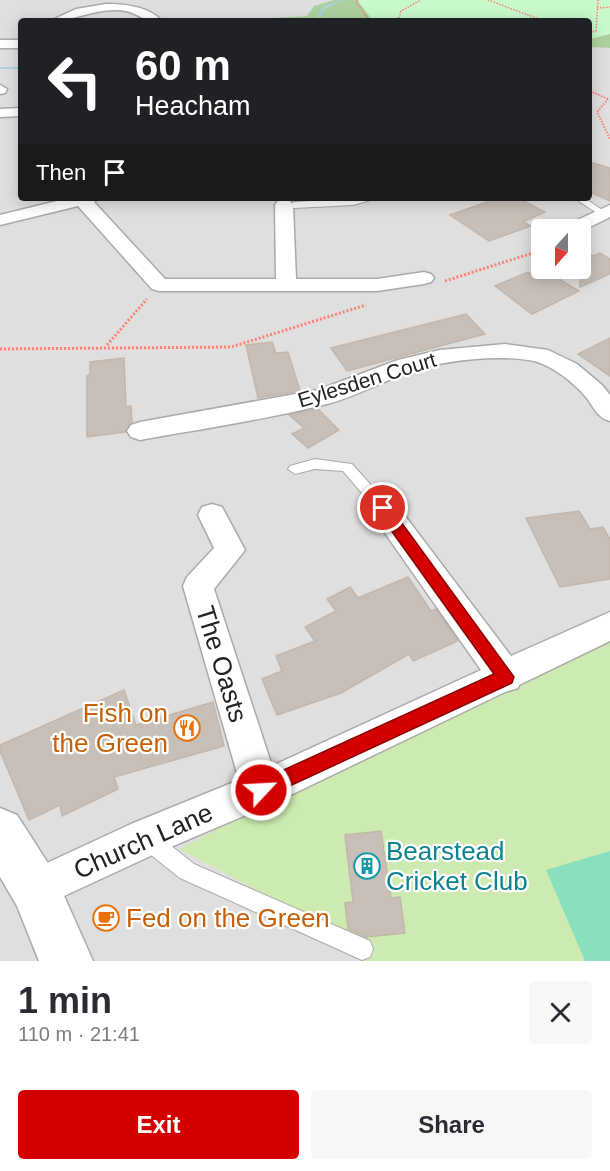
<!DOCTYPE html>
<meta charset="utf-8">
<style>
body{margin:0;font-family:Helvetica,sans-serif;background:#f7f7f7;color:#2b2b33;height:100vh;display:flex;flex-direction:column;font-size:22px;white-space:nowrap}
*{box-sizing:border-box;margin:0}
p{font-size:20px;color:#7c7c81}
.icon{flex:none;width:33px;height:33px;fill:none;stroke:currentColor;stroke-width:2;stroke-linecap:round;stroke-linejoin:round}
.map{position:relative;height:961px;overflow:hidden}
.details{display:flex;flex-direction:column;background:#fff;flex:1}
.details>*{flex:none}
.banner{position:absolute;left:18px;top:18px;width:574px;height:183px;border-radius:6px;box-shadow:0 3px 15px #0003;background:#202124;color:#fff;overflow:hidden}
.needle{width:39px;rotate:201deg}
.tools{position:absolute;left:531px;top:219px;display:grid;gap:12px}
.tools a{display:grid;place-items:center;width:60px;height:60px;border-radius:6px;background:#fff;box-shadow:0 3px 15px #0003;font-size:30px}
.pin{position:absolute;display:grid;place-items:center;width:51px;height:51px;color:#fff;margin:-26px;border:3px solid #fff;border-radius:50%;box-shadow:0 2px 6px #0007}
.me{position:absolute;width:66px;margin:-33px;rotate:65deg;stroke-linejoin:round;filter:drop-shadow(0 0 4px #0008)}
.turn{display:flex;align-items:center;gap:21px;height:126px;padding:0 18px;font-size:27px}
.turn .icon{width:78px;height:78px;stroke-width:2.5}
.turn b{display:block;font-size:42px;line-height:51px}
.then{display:flex;align-items:center;height:57px;padding:0 18px;background:#0003;gap:12px;font-size:22px}
.round{display:grid;place-items:center;flex:none;width:63px;height:63px;border-radius:6px;background:#f7f7f7}
.head{display:flex;align-items:center;justify-content:space-between;height:102px;padding:0 18px}
h1{font-size:36px;font-weight:700;line-height:45px}
.primary-button{display:flex;gap:12px;margin-top:auto;padding:12px 18px}
.primary-button a{flex:1;height:69px;border-radius:6px;background:#d40000;color:#fff;font-size:24px;font-weight:700;line-height:69px;text-align:center}
.primary-button a+a{background:#f7f7f7;color:#2b2b33}
.map>svg:first-child{display:block}
.residential{fill:#e0dfdf;fill-rule:evenodd}
.grass{fill:#cdebb0}
.forest{fill:#add19e}
.park{fill:#c8facc}
.pitch{fill:#88e0be}
.lines{fill:none;stroke-linecap:round;stroke-linejoin:round}
.stream{fill:#aad3df;fill-rule:evenodd}
.building{fill:#c7bfb8;stroke:#c4b6ab;stroke-width:1.5}
.service-casing{stroke:#a9a9a9;stroke-width:2}
.minor-casing{stroke:#a9a9a9;stroke-width:3}
.tertiary-casing{stroke:#a9a9a9;stroke-width:3}
.path-far2{stroke:#fa8072;stroke-width:1.5;stroke-dasharray:1.5 1.5;stroke-linecap:butt}
.path-far1{stroke:#fa8072;stroke-width:2;stroke-dasharray:1.5 1.5;stroke-linecap:butt}
.path{stroke:#fa8072;stroke-width:3;stroke-dasharray:2 2;stroke-linecap:butt}
.service{fill:#fff;fill-rule:evenodd}
.minor{fill:#fff;fill-rule:evenodd}
.tertiary{fill:#fff;fill-rule:evenodd}
.route{fill:#d40000;stroke:#8a0000;stroke-width:1.5}
.labels{text-anchor:middle;stroke-width:4.5;stroke-linejoin:round;paint-order:stroke}
.street-label{font-size:21px;fill:#222;stroke:#fff}
.near-street-label{font-size:26px;fill:#222;stroke:#fff}
.near-food-label{font-size:26px;fill:#c56008;stroke:#fff;text-anchor:end}
.near-culture-label{font-size:26px;fill:#0d838f;stroke:#fff;text-anchor:start}
</style>
<div class="map">
<svg width="610" height="961" viewBox="0 0 610 961">
<rect width="100%" height="100%" fill="#f2efe9"/>
<path class="residential" d="M0,0H357L373,21H21V198H590V39L610,34V961H0ZM542,230H580V268H542Z"/>
<polygon class="grass" points="610,634 610,961 361,961 362,949 349,939 179,849 377,747"/>
<polygon class="forest" points="334,0 610,0 610,48 590,47 590,21 273,21 273,18 307,16 314,6"/>
<polygon class="park" points="357,0 610,0 610,34 590,39 590,21 373,21"/>
<polygon class="pitch" points="610,851 610,961 585,961 546,870"/>
<g class="lines">
<g class="stream">
<polygon points="340,0 343,0 325,9 319,20 308,21 317,18 323,7"/>
<rect x="0" y="67" width="21" height="2"/>
</g>
</g>
<g class="building">
<polygon points="590,162 610,168 610,201 590,192"/>
<polygon points="498,198 518,198 545,212 523,222 531,226 489,241 450,215"/>
<polygon points="580,249 593,256 600,253 610,259 610,274 580,287"/>
<polygon points="528,272 538,278 549,273 579,291 532,314 495,286"/>
<polygon points="466,314 485,334 347,371 331,348"/>
<polygon points="610,338 610,376 578,354"/>
<polygon points="272,342 276,353 288,352 300,391 258,398 246,345"/>
<polygon points="124,358 126,407 131,406 132,422 125,432 87,437 87,376 90,375 90,362"/>
<polygon points="318,409 339,430 308,448 292,434 304,428 289,415"/>
<polygon points="579,511 590,529 603,527 610,539 610,579 560,587 526,518"/>
<polygon points="408,577 431,611 436,609 458,641 413,661 409,654 341,693 277,715 262,679 282,671 276,656 315,641 305,627 336,611 327,599 350,587 358,598"/>
<polygon points="124,690 136,725 213,702 224,746 114,777 118,789 62,816 60,805 29,820 0,751 0,745"/>
<polygon points="381,831 391,898 400,897 405,933 366,937 348,929 345,903 353,902 345,835"/>
</g>
<g class="lines">
<g class="service-casing">
<g id="service">
<polygon points="360,198 378,198 353,205 294,208 290,205 294,202"/>
<polygon points="574,198 584,198 607,213 600,215"/>
<polygon points="315,459 352,464 388,504 390,508 388,512 378,512 343,471 315,469 295,474 288,469 290,466"/>
<polygon points="148,830 155,833 194,864 370,941 373,949 370,957 362,960 180,878 141,847 138,840 141,833"/>
</g>
</g>
<g class="minor-casing">
<g id="minor">
<path d="M106,4C124,4 146,6 160,19C148,25 140,14 126,11C99,6 76,21 50,21L76,9Z"/>
<rect x="0" y="40" width="21" height="8"/>
<polygon points="0,85 7,89 5,93 0,94"/>
<polygon points="21,108 21,116 0,117 0,109"/>
<polygon points="69,198 99,198 94,202 165,279 276,279 275,205 278,201 290,201 293,205 296,279 377,279 424,272 431,274 434,278 431,282 424,284 377,291 159,291 152,289 78,206 0,225 0,215"/>
<polygon points="610,205 610,217 580,232 580,230 562,230 564,226"/>
<path d="M505,344L548,350L577,364L602,385L610,395V421C597,418 594,407 586,397C573,382 553,366 534,361C501,354 444,360 412,371C382,381 354,398 323,405C263,420 201,429 140,440L131,437L127,431L131,425L140,422L318,390L398,360L440,350Z"/>
<polygon points="383,497 393,500 511,656 610,612 610,641 519,685 518,688 505,692 274,803 159,852 49,903 35,909 21,903 15,889 21,875 131,824 239,780 183,586 187,577 214,548 198,515 202,507 212,504 222,507 245,550 214,589 272,766 481,670 373,516 369,508 373,500"/>
</g>
</g>
<g class="tertiary-casing">
<polygon id="tertiary" points="0,808 17,815 53,871 93,961 39,961 17,906 0,877"/>
</g>
<g class="path-far2">
<polyline points="358,0 356,2 370,21"/>
<polyline points="488,0 544,21"/>
<polyline points="597,8 610,7"/>
<polyline points="398,21 401,11 421,0"/>
<polyline points="590,33 596,31 598,0"/>
</g>
<g class="path-far1">
<polyline points="590,91 608,99"/>
<polyline points="608,99 597,112 610,139"/>
</g>
<g class="path">
<polyline points="445,281 542,250"/>
<polyline points="107,345 147,299"/>
<polyline points="0,349 231,347 366,305"/>
</g>
<use href="#service" class="service"/>
<use href="#minor" class="minor"/>
<use href="#tertiary" class="tertiary"/>
</g>
<polygon class="route" points="383,503 388,504 514,677 512,683 268,796 261,799 255,796 252,790 255,783 494,674 378,512 376,508"/>
<defs>
<g id="restaurant-ring" transform="scale(1.35)"><circle r="9.5" fill="#fff" stroke="#e8710a" stroke-width="1.5"/><path d="M-5-6h1v4h1v-4h1v4h1v-4h1v5L-1.5 .5V6h-2V.5L-5-1ZM5-6V6H3V1.5H1.5Q1.5-4 5-6Z" fill="#e8710a"/></g>
<g id="building-ring" transform="scale(1.35)"><circle r="9.5" fill="#fff" stroke="#0f9aa8" stroke-width="1.5"/><path d="M-4-6H4V6H1V3H-1V6H-4ZM-2.5-4.3h1.7v1.8h-1.7ZM.8-4.3h1.7v1.8H.8ZM-2.5-1h1.7V.8h-1.7ZM.8-1h1.7V.8H.8Z" fill="#0f9aa8"/></g>
<g id="cafe-ring" transform="scale(1.35)"><circle r="9.5" fill="#fff" stroke="#e8710a" stroke-width="1.5"/><path d="M-5.5-4.5H6V0H3Q3 3.5 0 3.5H-2.5Q-5.5 3.5-5.5 0ZM3-3.2v2h1.7v-2ZM-6 4.5H4V6H-6Z" fill="#e8710a"/></g>
</defs>
<g fill-rule="evenodd">
<use href="#restaurant-ring" x="187" y="728"/>
<use href="#building-ring" x="367" y="866"/>
<use href="#cafe-ring" x="106" y="918"/>
</g>
<g class="labels">
<g class="street-label">
<text transform="translate(367 380) rotate(-17)" y="7">Eylesden Court</text>
</g>
<g class="near-street-label">
<text transform="translate(222 664) rotate(73)" y="9">The Oasts</text>
<text transform="translate(143 841) rotate(-24)" y="9">Church Lane</text>
</g>
<g class="near-food-label">
<text x="168" y="722">Fish on<tspan x="168" dy="30">the Green</tspan></text>
<text x="126" y="927" text-anchor="start">Fed on the Green</text>
</g>
<g class="near-culture-label">
<text x="386" y="860">Bearstead<tspan x="386" dy="30">Cricket Club</tspan></text>
</g>
</g>
</svg>
<div class="tools">
<a><svg class="needle" viewBox="-14 -14 28 28"><path d="M0-13l5 13h-10z" fill="#e53935"/><path d="M0 13l5-13h-10z" fill="#7c7c81"/></svg></a>
</div>
<div class="pin" style="left:383px;top:508px;background:#d93025"><svg class="icon" aria-label="arrive" viewBox="0 0 24 24"><path d="M6 21V4h12l-3 4 3 4H6"/></svg></div>
<svg class="me" style="left:261px;top:790px" viewBox="-20 -20 40 40"><circle r="17" fill="#d40000" stroke="#fff" stroke-width="3"/><path d="M0-11L8 9 0 5-8 9z" fill="#fff"/></svg>
<div class="banner">
<div class="turn"><svg class="icon" aria-label="left" viewBox="0 0 24 24"><path d="M17 20v-9H6M10 6l-5 5 5 5"/></svg><div><b>60 m</b>Heacham</div></div>
<div class="then">Then<svg class="icon" aria-label="arrive" viewBox="0 0 24 24"><path d="M6 21V4h12l-3 4 3 4H6"/></svg></div>
</div>
</div>
<section class="details">
<div class="head"><div><h1>1 min</h1><p>110 m · 21:41</p></div><a class="round"><svg class="icon" aria-label="close" viewBox="0 0 24 24"><path d="M6 6l12 12M18 6L6 18"/></svg></a></div>
<div class="primary-button"><a>Exit</a><a>Share</a></div>
</section>
